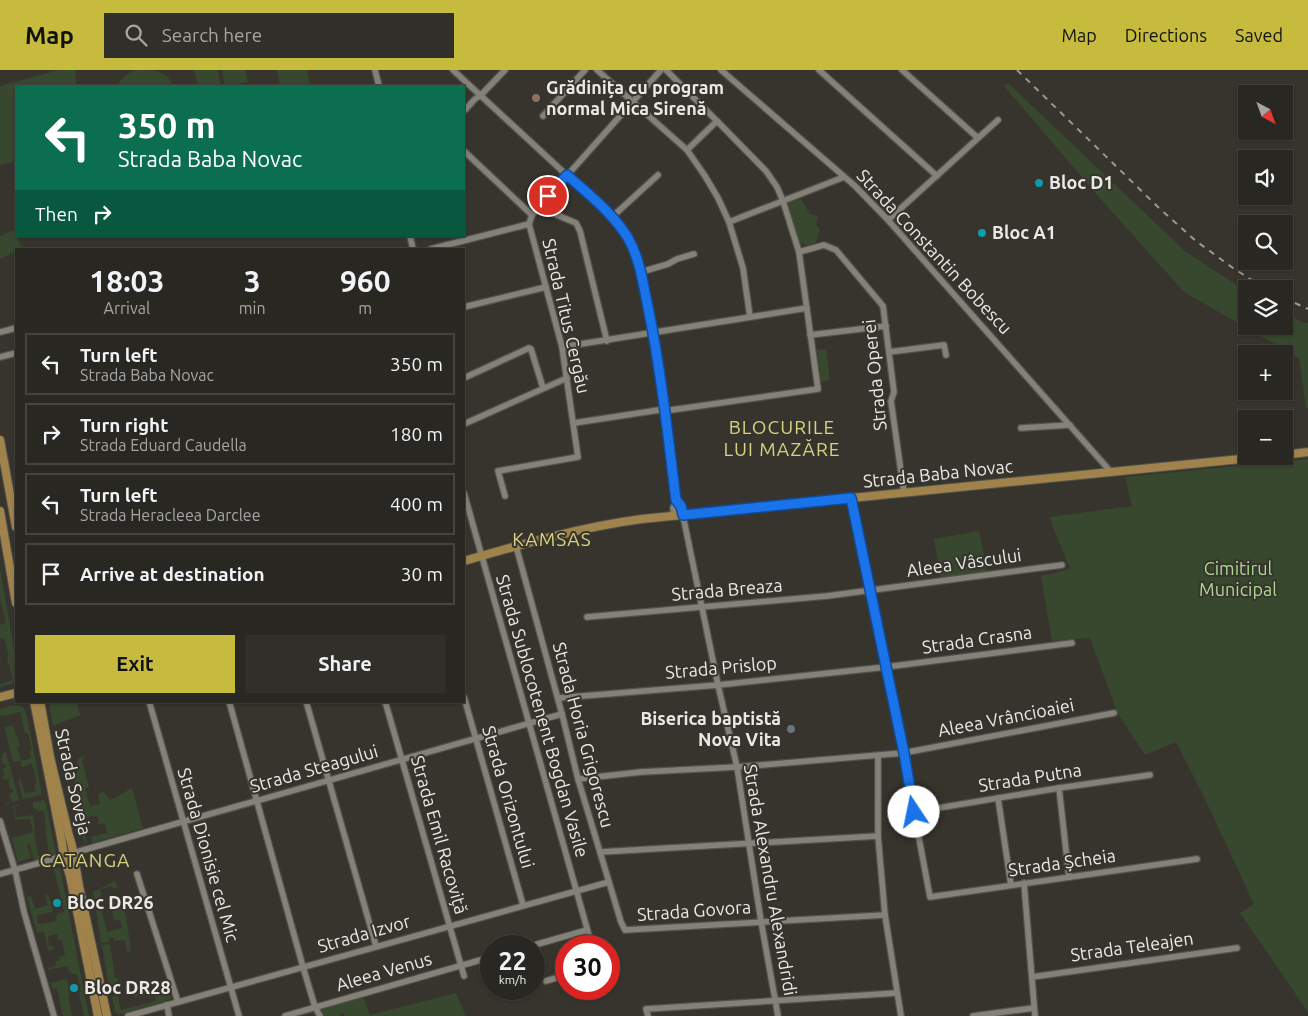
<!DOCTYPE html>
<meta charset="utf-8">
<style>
body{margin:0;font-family:Ubuntu,sans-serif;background:#302f2a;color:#f1f3f6;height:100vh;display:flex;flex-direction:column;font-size:19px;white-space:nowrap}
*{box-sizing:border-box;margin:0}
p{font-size:16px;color:#a5a5a5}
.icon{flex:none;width:28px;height:28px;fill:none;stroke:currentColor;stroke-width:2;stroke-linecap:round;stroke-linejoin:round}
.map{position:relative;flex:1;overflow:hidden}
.panel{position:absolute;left:15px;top:178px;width:450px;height:455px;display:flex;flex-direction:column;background:#282722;border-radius:0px;box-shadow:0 1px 4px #0004,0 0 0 1px #444440}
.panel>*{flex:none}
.top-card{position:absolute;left:15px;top:15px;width:450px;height:152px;border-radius:0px;box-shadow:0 1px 4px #0004,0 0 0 1px #444440;background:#0b6e4f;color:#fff;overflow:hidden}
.needle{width:32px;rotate:139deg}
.tools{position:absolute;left:1238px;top:15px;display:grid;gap:10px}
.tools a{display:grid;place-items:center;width:55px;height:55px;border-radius:0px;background:#282722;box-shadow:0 1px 4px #0004,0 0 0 1px #444440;font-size:25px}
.speed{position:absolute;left:480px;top:865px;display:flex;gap:10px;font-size:25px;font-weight:700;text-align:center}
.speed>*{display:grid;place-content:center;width:65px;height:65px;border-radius:50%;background:#282722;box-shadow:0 1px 4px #0004,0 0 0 1px #444440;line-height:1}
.speed small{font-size:12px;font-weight:400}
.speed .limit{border:8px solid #d22;background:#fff;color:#111}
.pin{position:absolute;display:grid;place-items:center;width:42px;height:42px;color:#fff;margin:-21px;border:2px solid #fff;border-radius:50%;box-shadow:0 1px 5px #0007}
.me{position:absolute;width:55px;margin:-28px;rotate:349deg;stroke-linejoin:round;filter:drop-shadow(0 0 4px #0008)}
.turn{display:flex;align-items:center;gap:18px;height:105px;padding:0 20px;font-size:22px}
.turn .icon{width:65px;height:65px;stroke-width:2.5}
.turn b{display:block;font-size:35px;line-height:42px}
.then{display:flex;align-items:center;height:48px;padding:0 20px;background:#0003;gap:10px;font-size:19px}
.eta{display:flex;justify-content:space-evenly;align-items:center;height:85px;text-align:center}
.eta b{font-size:30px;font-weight:700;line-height:35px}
.cta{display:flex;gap:10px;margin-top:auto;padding:10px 20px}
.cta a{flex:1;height:58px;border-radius:0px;background:#c6bb3c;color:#111;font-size:20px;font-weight:700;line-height:58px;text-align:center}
.cta a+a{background:#302f2a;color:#f1f3f6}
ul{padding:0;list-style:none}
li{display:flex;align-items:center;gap:15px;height:62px;margin:0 10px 8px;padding:0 10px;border:2px solid #444440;border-radius:0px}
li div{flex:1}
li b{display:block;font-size:19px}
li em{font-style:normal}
header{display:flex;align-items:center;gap:30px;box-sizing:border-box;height:70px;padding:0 25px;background:#c6bb3c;color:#111}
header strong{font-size:24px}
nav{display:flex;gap:28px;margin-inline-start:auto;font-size:18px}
.search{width:350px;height:45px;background:#302f2a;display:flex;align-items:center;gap:12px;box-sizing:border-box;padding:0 18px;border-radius:0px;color:#a5a5a5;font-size:19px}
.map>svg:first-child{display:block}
.green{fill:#37482e}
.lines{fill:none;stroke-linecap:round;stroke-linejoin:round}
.minor-casing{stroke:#53514b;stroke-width:8}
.major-casing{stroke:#53514b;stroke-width:10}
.minor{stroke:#848179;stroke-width:5.5}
.major{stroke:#a0824b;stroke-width:8}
.rail{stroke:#9a9893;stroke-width:2;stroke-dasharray:6 6;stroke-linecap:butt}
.route-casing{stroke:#114b97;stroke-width:12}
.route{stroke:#1a73e8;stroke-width:9}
.education-dot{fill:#8d6e63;stroke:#36342d;stroke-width:2}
.culture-dot{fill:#0f9aa8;stroke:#36342d;stroke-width:2}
.worship-dot{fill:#6b7280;stroke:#36342d;stroke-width:2}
.labels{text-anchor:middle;stroke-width:4;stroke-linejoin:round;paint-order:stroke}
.poi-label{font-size:18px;font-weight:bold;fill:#ebe9e5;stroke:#36342d;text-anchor:start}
.street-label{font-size:18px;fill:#ebe9e5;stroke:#36342d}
.park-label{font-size:18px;fill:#aad991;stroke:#36342d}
.neighbourhood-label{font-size:19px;letter-spacing:1px;fill:#d7d182;stroke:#36342d}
</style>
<header>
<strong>Map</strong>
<div class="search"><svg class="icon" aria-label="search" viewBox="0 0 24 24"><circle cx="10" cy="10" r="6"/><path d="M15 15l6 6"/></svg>Search here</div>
<nav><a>Map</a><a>Directions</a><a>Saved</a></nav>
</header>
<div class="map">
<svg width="1308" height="946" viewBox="0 0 1308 946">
<rect width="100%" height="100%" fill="#36342d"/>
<g class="green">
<polygon points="59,0 75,0 77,16 16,16 16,91 0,95 0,16"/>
<path d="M137,0C150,0 169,0 172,16H116C122,8 127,3 137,0Z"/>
<polygon points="194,0 218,0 221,16 198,16"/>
<polygon points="222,0 245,0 248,12 225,16"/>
<polygon points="277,0 307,0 310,16 280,16"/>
<polygon points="1008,13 1186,182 1246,221 1246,256 1284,256 1284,242 1302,252 1308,253 1308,338 1306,338 1299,288 1184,222 1098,126 1004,16"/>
<path d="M801,129L810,144L818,146L816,154L820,160L815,174C808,176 804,176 799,171L788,135L790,132Z"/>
<polygon points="13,160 22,178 16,179 16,181 0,189 0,166"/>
<polygon points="826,279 830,310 821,312 817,280"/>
<polygon points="1308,389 1308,942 1240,843 1254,834 1204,727 1176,672 1145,685 1118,644 1090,568 1052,571 1041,506 1070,499 1049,447 1132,436 1125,407"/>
<polygon points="979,461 987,501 941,510 934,469"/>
<polygon points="0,499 16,590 16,611 14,613 0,617 0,614 13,610 7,587 9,586 4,568 0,569 0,555 6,553 0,528"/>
<polygon points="62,631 77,631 80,645 53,656 49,635"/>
<polygon points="15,635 20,635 24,638 27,646 42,725 23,729 18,710 20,709 25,724 36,721 34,714 37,713 32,694 22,697 20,691 13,692 4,656 5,656 6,657 13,655 16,665 17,665 20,676 17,677 21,691 31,688 29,681 32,680 28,663 25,663 20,642 4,646 3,645 0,645 0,639"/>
<polygon points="6,682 19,730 6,734 5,733 12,731 9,724 13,722 12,719 10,719 8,712 9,712 9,709 3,710 2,707 5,705 2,699 6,697 5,694 3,694 1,688 3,687 2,684"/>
<polygon points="85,685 82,691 89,717 85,718 90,736 100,734 98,724 102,723 102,720 110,730 132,718 143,758 92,773 91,767 107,763 105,753 99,754 97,745 87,748 89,759 84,760 87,774 85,773 81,763 73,703 78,702 77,692 78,689"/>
<polygon points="44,730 46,734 56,783 55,785 36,791 34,791 30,774 27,775 31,788 18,792 12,768 33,762 30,749 16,750 15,749 13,735 20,734 20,735 14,736 16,747 33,745 35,761 34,761 38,786 49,784 45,759 46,759 44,741 39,741 33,738 33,732"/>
<polygon points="60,798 89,946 84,946 79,923 81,922 77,904 73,904 69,901 67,896 48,900 48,898 56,896 55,891 60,890 59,887 65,886 62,870 58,871 57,864 48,866 49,876 53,876 54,880 48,881 44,861 37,863 27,827 31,826 35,839 48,835 45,825 49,825 53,842 37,845 38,854 57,851 56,847 59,843 64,842 54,799"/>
<polygon points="115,811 118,818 113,819 112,816 100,819 101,826 100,826 103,841 102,842 107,862 122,858 120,850 114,851 110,828 115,827 118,838 122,838 126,846 131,881 127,882 125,870 114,871 113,867 109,868 109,872 101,873 93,822"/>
<polygon points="110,874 115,908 117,908 119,915 109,917 102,875"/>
<polygon points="67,909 70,924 68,925 72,946 63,946 57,918 52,919 51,913"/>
<polygon points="166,911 171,929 121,944 117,944 115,941 112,927 118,926 121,940 156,931 153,916 142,918 144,924 134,927 133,919"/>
<polygon points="456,923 466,946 345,946 343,943 338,946 324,946 320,940 363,927 370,945"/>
</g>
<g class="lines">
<g class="minor-casing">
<g id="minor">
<polyline points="375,0 379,16"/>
<polyline points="453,0 612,147 629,169 641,202 653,263 677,430 681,436 718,615 737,697 761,851 778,946"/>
<polyline points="597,0 687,80 705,106 718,128 729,152 743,198 750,247"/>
<polyline points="721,0 855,116 888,150 1111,402"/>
<polyline points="819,0 937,106"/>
<polyline points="902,0 978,68"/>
<polyline points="464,41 475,29 481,25 505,0"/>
<polyline points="543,46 585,0"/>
<polyline points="687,80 717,51"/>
<polyline points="464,81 532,145 529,154 562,277 578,387 498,401 505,426"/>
<polyline points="538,137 576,153 580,161 607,271"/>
<polyline points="532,145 661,0"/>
<polyline points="612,147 658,105"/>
<polyline points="888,150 998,50"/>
<polyline points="729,152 844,107"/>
<polyline points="410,166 413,179"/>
<polyline points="431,179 529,154"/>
<polyline points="799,182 824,175 836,180 883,236 894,322 891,331 904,423"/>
<polyline points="641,202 668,194 677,189 694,184"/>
<polyline points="464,237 546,217"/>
<polyline points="0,262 16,258"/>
<polyline points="810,265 886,256"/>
<polyline points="562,277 807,238"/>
<polyline points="889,282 944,275 946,285"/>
<polyline points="0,287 16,283"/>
<polyline points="464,308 529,278 531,279 543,318"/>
<polyline points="574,353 659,340 664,341 818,319 799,182 783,131 777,117 766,101 717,51 666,0"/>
<polyline points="464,354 567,308"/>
<polyline points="1021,358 1070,355"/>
<polyline points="464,423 592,876"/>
<polyline points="851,428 903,683 930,827 1197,789"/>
<polyline points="674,446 673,438 677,430"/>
<polyline points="516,476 562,644 578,709 621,852 625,860 885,845"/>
<polyline points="587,547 827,526 1062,495"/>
<polyline points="464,627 523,835"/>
<polyline points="558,628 718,615 886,597 1072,573"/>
<polyline points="149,631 239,946"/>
<polyline points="229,631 303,897 315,937 320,946"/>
<polyline points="306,631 376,876"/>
<polyline points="385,631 464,906"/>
<polyline points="878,686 878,766 885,845 901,946"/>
<polyline points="578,709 641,702 737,697 903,683 1114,643"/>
<polyline points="1059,718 1069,807"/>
<polyline points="998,728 1011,815"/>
<polyline points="914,742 1059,718 1150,705"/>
<polyline points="0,751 15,800 24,842 54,946"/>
<polyline points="600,782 878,766"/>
<polyline points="73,783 562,644"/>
<polyline points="0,804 64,786"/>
<polyline points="137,804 178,932"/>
<polyline points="1024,813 1035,946"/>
<polyline points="531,876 587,860"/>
<polyline points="1032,907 1237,878"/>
<polyline points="546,911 566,905"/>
<polyline points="167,935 169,946"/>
<polyline points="128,946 609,812"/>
<polyline points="285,946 491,887"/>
<polyline points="648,946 646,939 897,923"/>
<polyline points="973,946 1034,938"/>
</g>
</g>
<g class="major-casing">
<g id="major">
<polyline points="0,370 16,457"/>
<polyline points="1284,385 1308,382"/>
<polyline points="0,441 16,533"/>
<path d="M464,491C523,474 581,457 642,449L1271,386"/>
<polyline points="0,627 16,623"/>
<polyline points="34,631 62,773 64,786 70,806 98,946"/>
<polyline points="40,631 50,687 68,762 72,776 79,816 107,946"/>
</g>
</g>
<use href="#minor" class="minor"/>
<use href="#major" class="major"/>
<g class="rail">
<polyline points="1017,0 1159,138 1196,171 1233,198 1266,219"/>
<polyline points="1284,228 1308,239"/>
</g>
</g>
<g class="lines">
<g class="route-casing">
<path id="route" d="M548,126L567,105C588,124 613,143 628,168C640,189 643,214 648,237C661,301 668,366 676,430L681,436L683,445L851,428L904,683L914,742"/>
</g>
<use href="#route" class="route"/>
</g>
<circle class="education-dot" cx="536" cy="28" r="5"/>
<g class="culture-dot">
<circle cx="1039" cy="113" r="5"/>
<circle cx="982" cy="163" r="5"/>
<circle cx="57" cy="833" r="5"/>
<circle cx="74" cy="918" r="5"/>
</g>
<circle class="worship-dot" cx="791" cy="659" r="5"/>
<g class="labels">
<g class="poi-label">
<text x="546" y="24">Grădinița cu program<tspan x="546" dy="21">normal Mica Sirenă</tspan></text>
<text x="1049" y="119">Bloc D1</text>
<text x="992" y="169">Bloc A1</text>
<text x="781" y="655" text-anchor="end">Biserica baptistă<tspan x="781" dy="21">Nova Vita</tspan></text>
<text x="67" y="839">Bloc DR26</text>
<text x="84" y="924">Bloc DR28</text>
</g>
<g class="street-label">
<text transform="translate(934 182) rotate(47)" y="6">Strada Constantin Bobescu</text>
<text transform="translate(566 246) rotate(77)" y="6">Strada Titus Cergău</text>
<text transform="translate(875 305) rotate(-96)" y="6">Strada Operei</text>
<text transform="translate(938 404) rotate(-6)" y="6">Strada Baba Novac</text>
<text transform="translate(964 493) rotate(-8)" y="6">Aleea Vâscului</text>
<text transform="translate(727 520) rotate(-5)" y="6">Strada Breaza</text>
<text transform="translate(977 570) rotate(-8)" y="6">Strada Crasna</text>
<text transform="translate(721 598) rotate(-5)" y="6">Strada Prislop</text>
<text transform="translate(542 646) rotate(74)" y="6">Strada Sublocotenent Bogdan Vasile</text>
<text transform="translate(1006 648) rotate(-11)" y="6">Aleea Vrâncioaiei</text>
<text transform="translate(583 665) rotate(75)" y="6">Strada Horia Grigorescu</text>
<text transform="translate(314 699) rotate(-16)" y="6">Strada Steagului</text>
<text transform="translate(1030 708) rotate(-9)" y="6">Strada Putna</text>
<text transform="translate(73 712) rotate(77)" y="6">Strada Soveja</text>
<text transform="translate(508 727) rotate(74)" y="6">Strada Orizontului</text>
<text transform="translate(439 765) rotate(74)" y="6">Strada Emil Racoviță</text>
<text transform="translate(208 785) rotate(74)" y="6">Strada Dionisie cel Mic</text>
<text transform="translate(1062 793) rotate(-8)" y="6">Strada Șcheia</text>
<text transform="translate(770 810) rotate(80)" y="6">Strada Alexandru Alexandridi</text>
<text transform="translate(694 841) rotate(-4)" y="6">Strada Govora</text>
<text transform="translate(364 864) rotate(-16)" y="6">Strada Izvor</text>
<text transform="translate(1132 877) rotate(-8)" y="6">Strada Teleajen</text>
<text transform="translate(384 902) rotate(-16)" y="6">Aleea Venus</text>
</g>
<g class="park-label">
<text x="1238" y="505">Cimitirul<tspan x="1238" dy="21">Municipal</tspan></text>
</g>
<g class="neighbourhood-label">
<text x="782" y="364">BLOCURILE<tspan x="782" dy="22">LUI MAZĂRE</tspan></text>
<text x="552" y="476">KAMSAS</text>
<text x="85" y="797">CATANGA</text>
</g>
</g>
</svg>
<div class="tools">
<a><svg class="needle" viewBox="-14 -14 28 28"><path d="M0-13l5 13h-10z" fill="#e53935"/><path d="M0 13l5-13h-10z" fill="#a5a5a5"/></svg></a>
<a><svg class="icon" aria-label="sound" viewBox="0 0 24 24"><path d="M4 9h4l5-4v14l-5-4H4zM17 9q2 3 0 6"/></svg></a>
<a><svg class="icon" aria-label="search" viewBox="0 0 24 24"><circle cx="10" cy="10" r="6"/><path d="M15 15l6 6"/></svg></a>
<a><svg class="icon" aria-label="layers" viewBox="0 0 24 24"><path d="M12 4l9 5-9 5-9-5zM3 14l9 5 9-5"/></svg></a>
<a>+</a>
<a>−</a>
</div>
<div class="speed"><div>22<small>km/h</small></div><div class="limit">30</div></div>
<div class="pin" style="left:548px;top:126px;background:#d93025"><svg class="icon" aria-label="arrive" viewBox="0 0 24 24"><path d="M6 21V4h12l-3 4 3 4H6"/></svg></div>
<svg class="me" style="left:914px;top:742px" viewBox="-20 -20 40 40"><circle r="19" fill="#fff"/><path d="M0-13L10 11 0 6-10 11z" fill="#1a73e8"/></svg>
<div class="top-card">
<div class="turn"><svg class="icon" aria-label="left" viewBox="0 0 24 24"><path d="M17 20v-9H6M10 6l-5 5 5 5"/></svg><div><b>350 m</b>Strada Baba Novac</div></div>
<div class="then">Then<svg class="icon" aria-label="right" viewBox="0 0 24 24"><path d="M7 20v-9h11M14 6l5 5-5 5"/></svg></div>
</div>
<section class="panel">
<div class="eta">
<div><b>18:03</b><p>Arrival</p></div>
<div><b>3</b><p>min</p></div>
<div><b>960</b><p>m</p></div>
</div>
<ul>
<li><svg class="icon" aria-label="left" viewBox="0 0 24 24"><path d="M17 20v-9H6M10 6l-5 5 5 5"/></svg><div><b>Turn left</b><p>Strada Baba Novac</p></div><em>350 m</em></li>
<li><svg class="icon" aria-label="right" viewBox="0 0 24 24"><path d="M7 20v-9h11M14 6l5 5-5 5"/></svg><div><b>Turn right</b><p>Strada Eduard Caudella</p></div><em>180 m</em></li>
<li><svg class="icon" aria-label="left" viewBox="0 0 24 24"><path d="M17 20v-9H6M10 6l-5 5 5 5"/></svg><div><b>Turn left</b><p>Strada Heracleea Darclee</p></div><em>400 m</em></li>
<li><svg class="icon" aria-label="arrive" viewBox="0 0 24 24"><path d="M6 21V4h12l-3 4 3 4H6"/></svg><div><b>Arrive at destination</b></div><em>30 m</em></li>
</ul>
<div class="cta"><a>Exit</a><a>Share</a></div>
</section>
</div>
